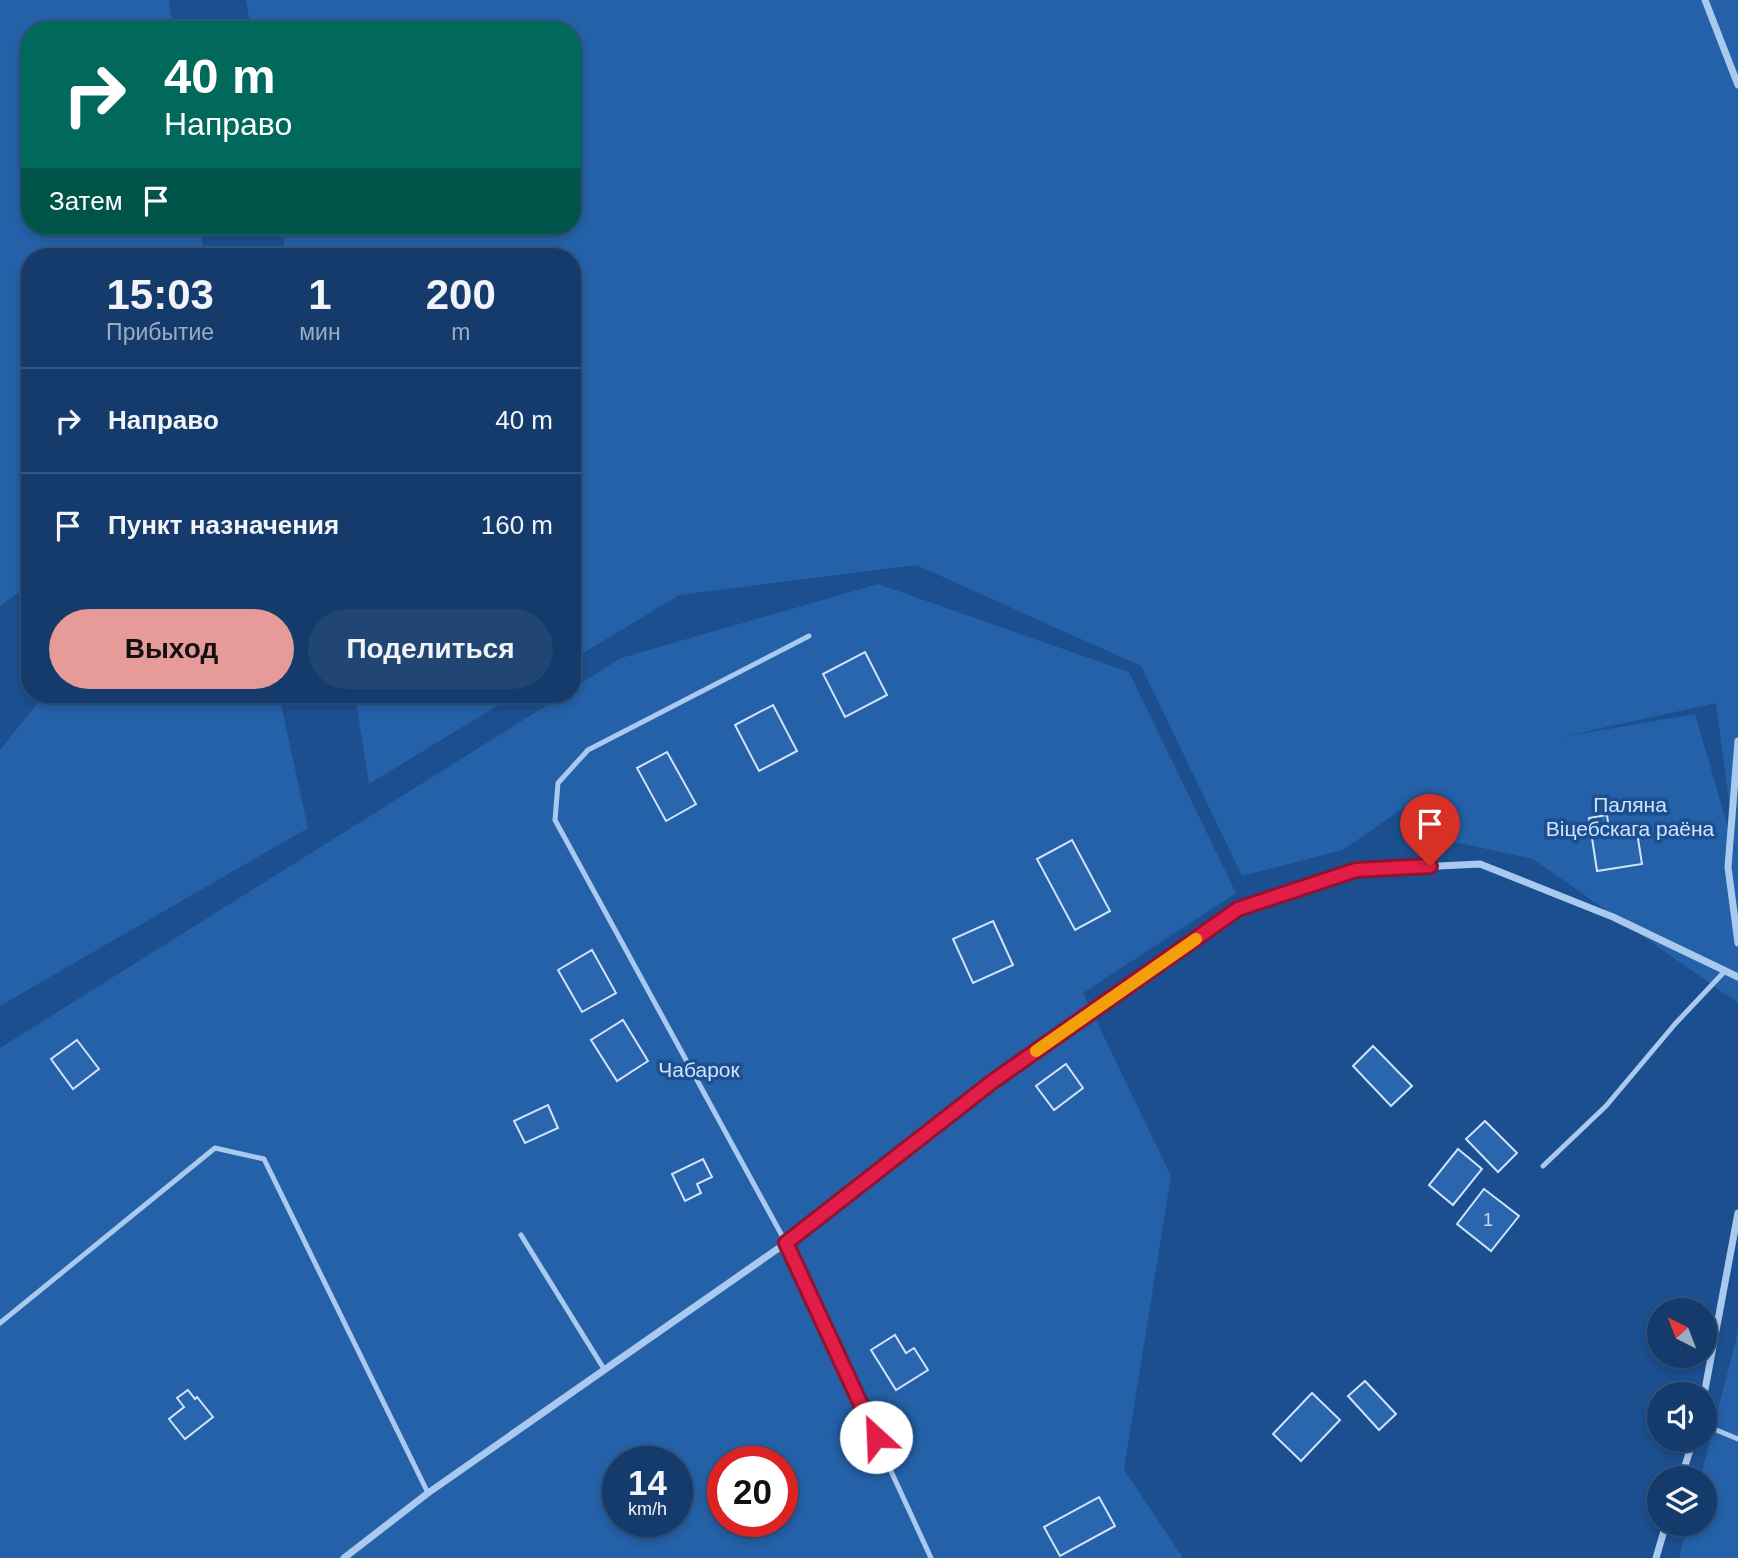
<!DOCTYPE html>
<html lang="ru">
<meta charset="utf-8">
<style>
body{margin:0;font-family:Arial,sans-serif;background:#214673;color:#f1f3f6;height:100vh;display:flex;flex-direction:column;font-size:26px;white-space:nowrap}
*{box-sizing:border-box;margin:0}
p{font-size:23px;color:#9dadc1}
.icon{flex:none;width:38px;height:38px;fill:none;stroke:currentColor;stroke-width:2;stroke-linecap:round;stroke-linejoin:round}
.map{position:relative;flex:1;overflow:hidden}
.drawer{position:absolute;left:21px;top:248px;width:560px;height:455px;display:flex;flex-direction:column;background:#143b6b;border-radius:28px;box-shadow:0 4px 10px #0003,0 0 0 2px #33557e}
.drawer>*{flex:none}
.hud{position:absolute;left:21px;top:21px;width:560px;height:214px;border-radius:28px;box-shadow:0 4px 10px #0003,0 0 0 2px #33557e;background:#00695c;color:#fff;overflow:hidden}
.needle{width:46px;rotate:318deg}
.controls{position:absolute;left:1647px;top:1298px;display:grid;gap:14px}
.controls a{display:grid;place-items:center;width:70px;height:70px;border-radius:50%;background:#143b6b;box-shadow:0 4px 10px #0003,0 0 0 2px #33557e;font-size:35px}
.speed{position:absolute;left:602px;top:1446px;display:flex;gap:14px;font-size:35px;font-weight:700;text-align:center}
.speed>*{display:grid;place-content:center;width:91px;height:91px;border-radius:50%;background:#143b6b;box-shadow:0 4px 10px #0003,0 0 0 2px #33557e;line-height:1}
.speed small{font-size:18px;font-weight:400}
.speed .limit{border:10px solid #d22;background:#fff;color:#111}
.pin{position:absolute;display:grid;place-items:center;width:60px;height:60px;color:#fff;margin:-72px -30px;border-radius:50% 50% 50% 0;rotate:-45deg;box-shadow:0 0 7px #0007}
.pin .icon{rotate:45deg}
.me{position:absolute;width:77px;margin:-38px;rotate:335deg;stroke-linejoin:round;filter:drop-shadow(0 0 5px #0008)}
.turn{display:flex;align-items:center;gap:24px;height:147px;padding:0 28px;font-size:32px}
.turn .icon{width:91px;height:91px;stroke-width:2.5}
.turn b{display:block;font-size:49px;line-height:60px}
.then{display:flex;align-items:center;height:66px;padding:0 28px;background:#0003;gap:14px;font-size:26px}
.eta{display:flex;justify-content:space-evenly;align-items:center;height:119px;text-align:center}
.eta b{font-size:42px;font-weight:700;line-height:49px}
.cta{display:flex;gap:14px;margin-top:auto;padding:14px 28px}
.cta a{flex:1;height:80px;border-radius:42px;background:#e69b98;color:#111;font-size:28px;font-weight:700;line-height:80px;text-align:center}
.cta a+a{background:#214673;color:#f1f3f6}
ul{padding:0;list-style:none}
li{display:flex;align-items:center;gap:21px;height:105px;padding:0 28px;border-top:2px solid #33557e}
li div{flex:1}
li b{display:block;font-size:26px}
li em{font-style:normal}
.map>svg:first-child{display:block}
.green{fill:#2461a8;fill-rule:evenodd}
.building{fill:#2a66ad;stroke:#cfe3fa;stroke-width:2}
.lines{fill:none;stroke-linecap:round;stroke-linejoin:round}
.lane{stroke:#a9c9ee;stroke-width:5}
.street{stroke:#a9c9ee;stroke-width:7}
.route-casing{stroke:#92132f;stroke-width:18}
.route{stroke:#e11d48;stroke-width:12}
.slow{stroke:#f59e0b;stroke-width:12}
.labels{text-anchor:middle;stroke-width:7;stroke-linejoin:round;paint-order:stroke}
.number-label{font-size:18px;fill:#cad9ea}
.park-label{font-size:21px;fill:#cfe3fa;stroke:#1b4f8f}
</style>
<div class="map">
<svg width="1738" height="1558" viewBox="0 0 1738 1558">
<rect width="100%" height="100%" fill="#1b4f8f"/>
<g class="green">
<polygon points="0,0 169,0 173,30 30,30 30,226 200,226 204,257 30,257 30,584 0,606"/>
<path d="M246,0H1738V1003L1533,859L1413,833L1422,795L1343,850L1242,876L1141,666L916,565L679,595L572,660V257H286L282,226H572V30H251ZM1716,703L1736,855L1695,714L1562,737Z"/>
<path d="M878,584L1129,672L1236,893L1083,993L1171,1176L1124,1469L1183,1558H0V1048L563,695H572V689L621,658ZM618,1461H677V1521H618ZM723,1461H782V1521H723Z"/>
<polygon points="44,695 279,695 308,828 0,1006 0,750"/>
<polygon points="355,695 515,695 369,784"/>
<polygon points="1738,1332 1738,1558 1679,1558 1688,1524 1704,1524 1704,1479 1700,1479"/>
</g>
<g class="building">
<polygon points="865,652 887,695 845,717 823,674"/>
<polygon points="773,705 797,751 759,771 735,725"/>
<polygon points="667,752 696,804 666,821 637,768"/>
<polygon points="1607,815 1610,837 1637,832 1642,864 1597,871 1589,818"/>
<polygon points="1072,840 1110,911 1075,930 1037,859"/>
<polygon points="993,921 1013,965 973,983 953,939"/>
<polygon points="592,950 616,993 582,1012 558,970"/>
<polygon points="623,1020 648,1061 617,1081 591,1040"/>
<polygon points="77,1040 99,1069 73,1089 51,1059"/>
<polygon points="1373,1046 1412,1086 1391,1106 1353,1066"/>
<polygon points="1066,1064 1083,1088 1054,1110 1036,1086"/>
<polygon points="548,1105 558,1128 525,1143 514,1121"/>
<polygon points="1485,1121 1517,1153 1498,1172 1466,1139"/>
<polygon points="1458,1149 1482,1169 1453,1205 1429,1185"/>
<polygon points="703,1159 712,1177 697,1184 701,1193 685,1201 672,1174"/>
<polygon points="1484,1189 1519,1216 1491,1251 1457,1224"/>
<polygon points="895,1335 906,1353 914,1348 928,1370 896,1390 871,1350"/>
<polygon points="1365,1381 1396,1414 1379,1430 1348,1396"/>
<polygon points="188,1390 195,1399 197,1397 213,1417 185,1439 169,1419 184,1407 177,1398"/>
<polygon points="1312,1393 1340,1420 1301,1461 1273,1434"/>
<polygon points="1099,1497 1115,1526 1060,1556 1044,1527"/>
</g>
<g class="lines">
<g class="lane">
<polyline points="809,636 588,750 558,783 555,820 786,1243 931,1558"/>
<polyline points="1543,1166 1606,1106 1675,1024 1725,971"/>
<polyline points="521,1235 604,1369"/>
<polyline points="0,1323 215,1148 264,1159 428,1493"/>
<polyline points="1704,1425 1738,1439"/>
</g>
<g class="street">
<polyline points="1705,0 1738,85"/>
<polyline points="1738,741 1728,867 1738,943"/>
<polyline points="1704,1395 1738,1213"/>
<polyline points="1681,1479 1693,1440"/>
<polyline points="344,1558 428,1493 786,1243 992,1082 1238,909 1356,870 1480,864 1613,917 1738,977"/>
<polyline points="1656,1558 1666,1524"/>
</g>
</g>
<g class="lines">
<g class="route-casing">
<polyline id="route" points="876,1437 786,1243 992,1082 1238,909 1356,870 1430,866"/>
</g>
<use href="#route" class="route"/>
<polyline class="slow" points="1036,1051 1196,939"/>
</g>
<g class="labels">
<g class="number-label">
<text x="1488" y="1226">1</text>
</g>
<g class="park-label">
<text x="1630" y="812">Паляна<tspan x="1630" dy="24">Віцебскага раёна</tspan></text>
<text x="699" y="1077">Чабарок</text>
</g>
</g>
</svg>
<div class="controls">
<a><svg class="needle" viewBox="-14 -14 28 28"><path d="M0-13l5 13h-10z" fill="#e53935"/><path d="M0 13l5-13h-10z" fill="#9dadc1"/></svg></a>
<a><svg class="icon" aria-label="sound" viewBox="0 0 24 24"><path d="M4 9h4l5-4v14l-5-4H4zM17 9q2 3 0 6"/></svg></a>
<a><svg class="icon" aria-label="layers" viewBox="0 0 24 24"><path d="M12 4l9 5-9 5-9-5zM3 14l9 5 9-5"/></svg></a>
</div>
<div class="speed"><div>14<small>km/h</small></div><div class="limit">20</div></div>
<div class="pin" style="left:1430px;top:866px;background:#d93025"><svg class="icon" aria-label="arrive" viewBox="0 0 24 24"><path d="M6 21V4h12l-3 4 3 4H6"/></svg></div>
<svg class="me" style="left:876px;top:1437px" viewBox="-20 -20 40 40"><circle r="19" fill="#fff"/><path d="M0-13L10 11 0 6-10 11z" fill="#e11d48"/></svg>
<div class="hud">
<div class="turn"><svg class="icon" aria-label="right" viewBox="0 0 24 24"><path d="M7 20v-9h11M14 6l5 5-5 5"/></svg><div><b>40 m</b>Направо</div></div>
<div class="then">Затем<svg class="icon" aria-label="arrive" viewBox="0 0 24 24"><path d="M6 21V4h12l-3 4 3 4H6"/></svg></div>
</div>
<section class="drawer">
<div class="eta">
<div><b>15:03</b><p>Прибытие</p></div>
<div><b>1</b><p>мин</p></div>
<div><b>200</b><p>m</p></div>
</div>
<ul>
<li><svg class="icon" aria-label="right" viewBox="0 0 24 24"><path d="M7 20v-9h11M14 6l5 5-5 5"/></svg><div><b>Направо</b></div><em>40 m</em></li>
<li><svg class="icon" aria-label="arrive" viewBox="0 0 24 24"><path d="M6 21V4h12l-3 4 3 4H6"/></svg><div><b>Пункт назначения</b></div><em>160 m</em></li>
</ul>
<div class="cta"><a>Выход</a><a>Поделиться</a></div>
</section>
</div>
